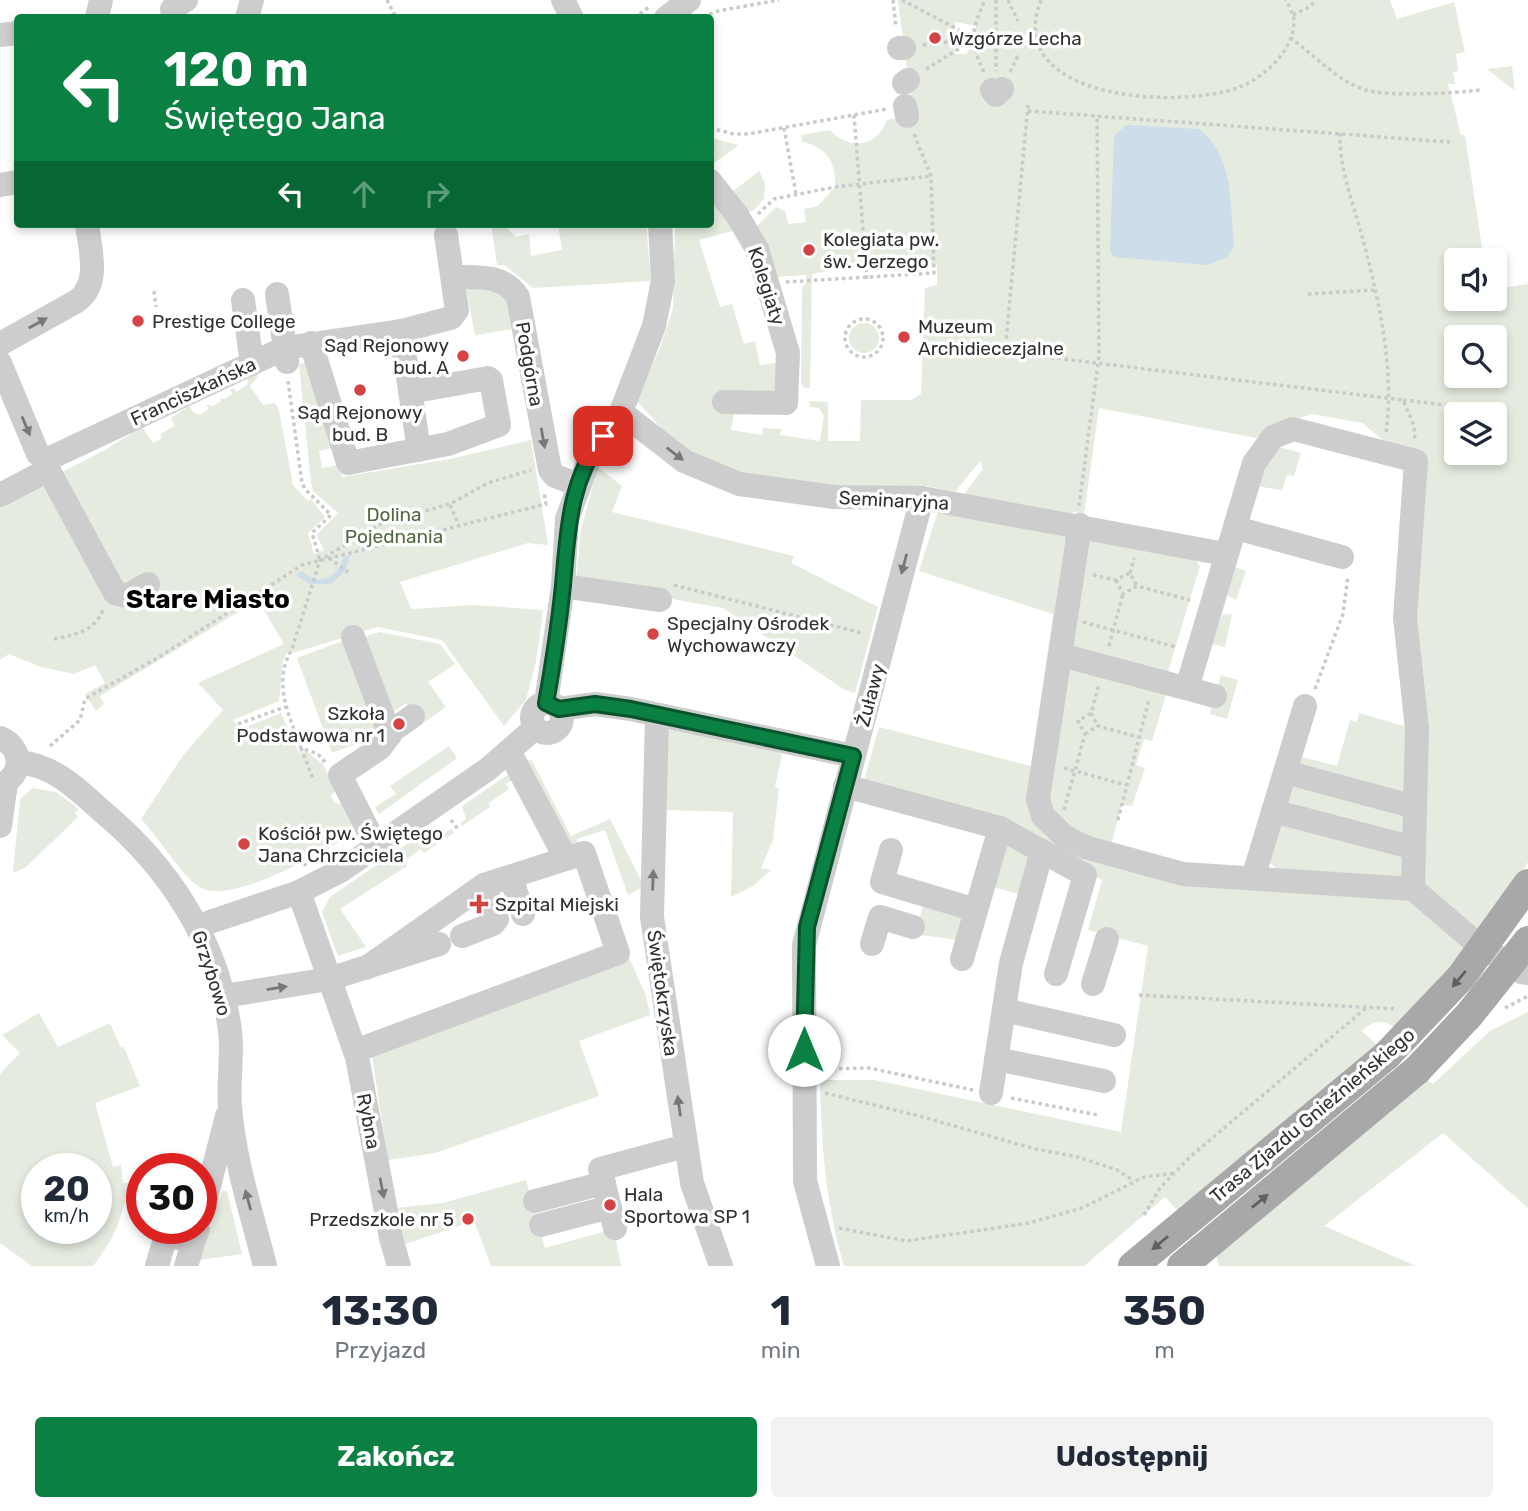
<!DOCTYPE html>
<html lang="pl">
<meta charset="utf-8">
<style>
body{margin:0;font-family:Rubik,sans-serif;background:#f2f2f3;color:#1f2937;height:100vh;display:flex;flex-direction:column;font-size:26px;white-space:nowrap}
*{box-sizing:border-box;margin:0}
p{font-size:23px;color:#747a83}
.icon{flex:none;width:38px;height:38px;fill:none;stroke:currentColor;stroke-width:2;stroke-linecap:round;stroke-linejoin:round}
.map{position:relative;height:1266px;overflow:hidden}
.side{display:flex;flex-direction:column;background:#fff;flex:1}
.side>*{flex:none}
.hud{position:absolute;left:14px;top:14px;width:700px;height:214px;border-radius:7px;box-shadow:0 4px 10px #0003;background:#0b8043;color:#fff;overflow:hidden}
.tools{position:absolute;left:1444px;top:248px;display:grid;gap:14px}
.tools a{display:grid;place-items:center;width:63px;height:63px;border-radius:7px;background:#fff;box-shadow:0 4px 10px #0003;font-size:35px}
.speed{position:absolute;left:21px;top:1153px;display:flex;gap:14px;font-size:35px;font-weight:700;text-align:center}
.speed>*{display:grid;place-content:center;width:91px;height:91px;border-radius:50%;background:#fff;box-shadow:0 4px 10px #0003;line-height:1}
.speed small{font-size:18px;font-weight:400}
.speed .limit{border:10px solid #d22;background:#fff;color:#111}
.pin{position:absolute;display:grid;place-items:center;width:60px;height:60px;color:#fff;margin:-30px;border-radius:14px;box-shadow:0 4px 10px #0006}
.me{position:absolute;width:77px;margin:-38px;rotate:0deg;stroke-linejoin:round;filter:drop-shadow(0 0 5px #0008)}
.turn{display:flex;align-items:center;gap:24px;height:147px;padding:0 35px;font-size:32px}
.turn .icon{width:91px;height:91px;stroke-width:2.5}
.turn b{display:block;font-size:49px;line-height:60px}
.lanes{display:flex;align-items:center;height:66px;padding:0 35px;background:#0003;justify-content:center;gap:35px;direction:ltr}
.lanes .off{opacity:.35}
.eta{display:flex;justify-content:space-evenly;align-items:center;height:119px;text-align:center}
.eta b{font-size:42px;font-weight:700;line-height:49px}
.primary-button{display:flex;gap:14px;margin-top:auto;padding:14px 35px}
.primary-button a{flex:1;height:80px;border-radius:7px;background:#0b8043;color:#fff;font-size:28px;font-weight:700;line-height:80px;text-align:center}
.primary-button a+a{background:#f2f2f3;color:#1f2937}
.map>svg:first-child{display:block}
.green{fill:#e5ebdf;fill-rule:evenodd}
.water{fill:#cddde9}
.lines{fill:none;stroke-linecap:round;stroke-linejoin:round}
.path{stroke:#cacaca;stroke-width:3.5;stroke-dasharray:3.5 3.5;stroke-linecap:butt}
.minor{stroke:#cdcdcd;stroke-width:24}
.major{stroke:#a8a8a8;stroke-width:30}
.major-bridge{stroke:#a8a8a8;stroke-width:30}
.oneway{fill:#777}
.oneway2{fill:#606060}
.route-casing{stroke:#07532c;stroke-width:18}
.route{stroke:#0b8043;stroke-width:12}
.poi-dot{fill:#d64345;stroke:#fff;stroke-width:2.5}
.labels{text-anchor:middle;stroke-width:7;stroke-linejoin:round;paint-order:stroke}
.poi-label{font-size:19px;fill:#303030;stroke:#fff;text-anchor:start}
.street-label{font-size:19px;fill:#303030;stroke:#fff}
.park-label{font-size:19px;fill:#516841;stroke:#fff}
.district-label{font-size:26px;font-weight:bold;fill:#000;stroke:#fff}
</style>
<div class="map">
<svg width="1528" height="1266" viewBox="0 0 1528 1266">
<rect width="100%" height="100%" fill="#fff"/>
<g class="green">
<path d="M898,0H1390L1397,19L1454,2L1465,52L1456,54L1458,71L1453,72L1455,84H1448L1461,135H1465L1484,261H1456V299H1494L1495,289L1528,284V862L1483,932L1397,1029C1385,1019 1373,1020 1362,1031L1379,1047L1179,1212L1165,1197L1084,1266H844C826,1204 821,1144 820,1080H875L1121,1132L1148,946L1088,930L1102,880L1012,833L863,784L879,727L1031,766L1053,614L919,571L937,514L951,509L1191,553L1200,566L1168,672L1166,695L1152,741L1144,739L1136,765L1145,768L1132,806L1122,805L1107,860L1408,894L1411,616L1422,455L1394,449L1362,423L1312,414L1284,423L1256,438L1099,408L1084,514L1074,512L1067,518L960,499L983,469L980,461L955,492L927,486L849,489L755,481L680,449L636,400L660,348L673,309L675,224H710L711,194L736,230L699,240L720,307L732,304L744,344L755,341L760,365L776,363L779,395L734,412L731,430L762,435L763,428L781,429L780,435L820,441L824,416L819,408L810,407L809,401L828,402V441H860L861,400H911L921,394L925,288L937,285V265L876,269C865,261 827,272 812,274L810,388H804L801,383L802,287L806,283V275L777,277L755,228L776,207L785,211L788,224L806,222L804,209L818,206L835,187C837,163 826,146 802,142L801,135L830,130C849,151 878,147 887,120L913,115ZM955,22L976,26V49L968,50L967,54H955ZM1456,338H1494V376H1456ZM1456,415H1494V453H1456Z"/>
<polygon points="1512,66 1515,91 1487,69"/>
<polygon points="711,138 739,145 711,165 732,192 759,171 765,183 764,199 753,211 744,212 711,167"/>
<polygon points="491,224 503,224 516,237 529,234 531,256 562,250 558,224 646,224 651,281 533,288 504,265 497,265"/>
<polygon points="466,288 490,290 506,298 513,329 475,335"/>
<circle cx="864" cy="338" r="15"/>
<path d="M311,362L337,447L319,451L322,468L340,465L342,477L450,459L531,440L548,545L528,543L400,582L411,609L474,605L543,610L536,662L526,700L504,726L442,640L378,627L293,653L289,650L283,660L279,701L233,720L241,729L281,713L299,753L306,751L323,764L335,791L331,796L335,803L341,804L355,832C325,851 234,904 201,888C185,880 156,834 141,819L184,754L223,710L198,683L284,644L258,600L100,696L104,704L96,711L85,694L105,683L95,665L74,674L41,667L9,654L0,660V504L105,450L142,427L153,443L162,438L160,434L175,426L171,418L189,406L194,413L200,415L209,409L207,405L213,406L221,401L219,398L225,399L232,394L230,390L234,388L236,392L247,385L248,378L256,372L258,376L250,386L263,405L275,403L279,410L293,485L308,501L311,499L325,517L308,533L314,554L324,550L316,535L338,513L313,491L311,482L299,364Z"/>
<polygon points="1276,446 1301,453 1294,476 1287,475 1282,490 1255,486"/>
<polygon points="598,467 622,486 612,512 794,556 791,563 878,607 855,693 845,690 723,608 576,582 581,529"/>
<polygon points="1231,566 1246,571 1236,600 1225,594"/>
<polygon points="1232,614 1225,647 1212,644 1222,615"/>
<polygon points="379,632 440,644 455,664 428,682 446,707 422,724 406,703 391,713 354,640"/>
<polygon points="348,639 383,734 332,753 297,658"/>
<polygon points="1221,675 1238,680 1227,719 1210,714"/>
<polygon points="1359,713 1407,727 1409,883 1276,869 1269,861 1302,757 1337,766 1350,720 1357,722"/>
<polygon points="676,726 774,746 782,755 775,787 779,788 773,840 761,868 771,870 753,886 731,897 733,812 667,810 667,732"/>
<polygon points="449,746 457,758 379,814 375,807 396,794 390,786"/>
<polygon points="531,759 571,836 610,819 644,886 628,895 605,830 577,839 580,852 566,857 523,774 506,784 509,789 489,803 490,807 462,826 460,823 466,819 462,806"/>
<polygon points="33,788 56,792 79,809 75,813 78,817 26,867 13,873 20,799"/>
<polygon points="433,826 438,837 451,829 454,833 424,853 421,849 404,861 407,866 340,909 366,947 338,956 322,912 330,897"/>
<polygon points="1000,828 1042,851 1029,897 983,884"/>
<polygon points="924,904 965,914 958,940 914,934"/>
<polygon points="628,955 646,996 650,1015 579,1041 599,1096 435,1153 388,1160 371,1050"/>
<polygon points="1528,1012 1528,1208 1443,1133 1324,1226 1416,1266 1219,1266 1216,1254 1383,1118 1425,1079 1433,1084 1490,1031"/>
<path d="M39,1013L58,1047L110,1023L121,1048L124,1047L140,1086L95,1103L113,1167L121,1165L123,1183H128C123,1219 115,1237 93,1266H32L0,1243V1074L20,1053L2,1035ZM96,1169V1228H37V1169Z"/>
<polygon points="526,1180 545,1248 614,1229 621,1266 491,1266 474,1221 405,1244 396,1208 443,1203"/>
<polygon points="222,1191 227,1191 242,1254 200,1260"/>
</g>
<g class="water">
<path d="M1126,125L1199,129C1235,156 1230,207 1234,247L1227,257L1207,265L1114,257L1110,251L1114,136Z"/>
<path d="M350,555L345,571L331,584H309L296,575L302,571C318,587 339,578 343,557Z"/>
</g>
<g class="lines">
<g class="path">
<polyline points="387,0 396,18"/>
<polyline points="893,0 896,27"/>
<polyline points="902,0 959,30 960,48 925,70"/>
<polyline points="996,0 996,71"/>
<polyline points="1008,0 1018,21"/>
<path d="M1041,0C1001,101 1181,110 1240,87C1265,77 1295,49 1294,20C1293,13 1289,6 1286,0"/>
<polyline points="1293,15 1311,6 1315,0"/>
<polyline points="703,17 718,11 779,0"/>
<polyline points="634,18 649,7"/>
<path d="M1290,38C1314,54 1338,82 1366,90C1389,97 1455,93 1480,90"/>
<polyline points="923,45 973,39"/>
<path d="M984,72C969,41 971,31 985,0"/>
<polyline points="1010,72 1019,54"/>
<polyline points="1028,105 1005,352 1403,400 1414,426 1415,440"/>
<polyline points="1028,111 1450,142"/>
<polyline points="854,115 867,281"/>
<polyline points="710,128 734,134 748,134 887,109"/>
<polyline points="784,128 796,194"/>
<path d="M1340,133C1339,167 1352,200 1361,232C1378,297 1395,366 1386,433"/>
<polyline points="758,214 774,199 835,187 931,176"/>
<polyline points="786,282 934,273 931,176 914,134"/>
<polyline points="154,291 156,307"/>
<polyline points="1308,294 1374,290"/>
<circle cx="864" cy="338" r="19"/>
<polyline points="288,381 302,483 305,489 331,515 312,533 320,560"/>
<polyline points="1403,400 1463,407"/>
<polyline points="450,505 459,526"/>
<polyline points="1079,506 1099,356 1097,115"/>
<polyline points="329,558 348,572"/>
<polyline points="1130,573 1134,558"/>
<polyline points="1093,575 1116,580 1130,573 1137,586"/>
<polyline points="1116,580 1123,594 1137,586 1190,600"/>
<polyline points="674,585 862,633"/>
<polyline points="1083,622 1176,647"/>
<path d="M54,639C75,635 95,631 103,610"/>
<polyline points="1109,646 1123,594"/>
<polyline points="1315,689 1343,614 1348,576"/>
<polyline points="1091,713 1098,726"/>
<polyline points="238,724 285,707"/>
<polyline points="1085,734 1098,726 1138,737"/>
<polyline points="50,746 80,720 85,699 159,657 302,565 546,504 544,493"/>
<polyline points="301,748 314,781"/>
<path d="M325,762L318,754L301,748C289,715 272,682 292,649L320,560L382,523L450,504L488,483L531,470"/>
<polyline points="1064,768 1126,785"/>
<polyline points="1064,810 1085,734 1078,721 1091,713 1099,684"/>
<polyline points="451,820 458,829"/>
<polyline points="1118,820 1149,699"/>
<polyline points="298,851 306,866"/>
<polyline points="276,860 284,857"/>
<polyline points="1139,995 1398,1009"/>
<polyline points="1505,1008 1528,996"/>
<polyline points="825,1069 869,1068 973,1090"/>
<polyline points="825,1093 923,1117 1035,1149 1078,1157 1117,1170 1134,1181"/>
<polyline points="1011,1098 1098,1115"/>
<polyline points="1144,1215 1160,1188 1191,1156 1366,1008"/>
<polyline points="839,1228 907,1241 1029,1223 1082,1208 1144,1177 1175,1173"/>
</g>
<g class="minor">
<polyline points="563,0 572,18"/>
<polyline points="172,9 186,0"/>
<polyline points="97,18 101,0"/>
<polyline points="247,18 252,0"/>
<polyline points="666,18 689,0"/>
<polyline points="0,35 18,33"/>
<polyline points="899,48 904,48"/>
<polyline points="904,83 908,80"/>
<polyline points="992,90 996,95 1002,89"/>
<polyline points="905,106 907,116"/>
<polyline points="710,181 737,215 757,249 788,353 786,403 724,402"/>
<polyline points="0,185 18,182"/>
<path d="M453,277C477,277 504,274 518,297L550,470L555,476L579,485"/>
<polyline points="277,294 287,362"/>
<polyline points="243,300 252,363"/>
<polyline points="401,331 419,450"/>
<polyline points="311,343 348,463 448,444 499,425 491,380 488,378 410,392"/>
<path d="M0,344L77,301C101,283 90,250 87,224"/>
<polyline points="0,363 38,454 48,459 285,348 401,331 451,318 457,310 446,235"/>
<polyline points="621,412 684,461 739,484 834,497 922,498 1225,554"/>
<polyline points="42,458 115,593 127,596 148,584"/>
<polyline points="0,495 48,470"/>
<polyline points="1080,525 1038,799 1043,816 1065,837 1085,847 1183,874 1413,889"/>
<polyline points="1236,528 1342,557"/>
<polyline points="563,586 660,600"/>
<polyline points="353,637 390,735"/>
<polyline points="1061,655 1215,696"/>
<polyline points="1187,688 1254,463 1273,437 1293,429 1416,461 1405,618 1417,729 1413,889 1475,942 1521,972 1528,973"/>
<circle cx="547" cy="718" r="15"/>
<polyline points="546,703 563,586 567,519 593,449 621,412 654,326 663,281 660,224"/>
<polyline points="559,709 595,704 631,709 853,756"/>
<polyline points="657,715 652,917 692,1183 721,1266"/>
<path d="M0,738C23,747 24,776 0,785"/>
<polyline points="509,751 566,859"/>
<path d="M18,762C54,765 77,789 103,812C170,868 219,944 230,1031C233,1056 228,1081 230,1106C234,1160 252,1214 265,1266"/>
<polyline points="1285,772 1415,807"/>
<polyline points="845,786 1000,828 1085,875 1056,974"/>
<polyline points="1273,811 1414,848"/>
<polyline points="0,826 6,783"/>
<polyline points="376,846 340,775 380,748 393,730 413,716"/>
<polyline points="891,850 882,882 976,910"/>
<polyline points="511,877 523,914"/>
<polyline points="1253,878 1305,706"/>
<polyline points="299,892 357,1057 391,1238 399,1266"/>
<polyline points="198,926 299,892 342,870 488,769 535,728"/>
<polyline points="462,936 493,924 497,919 484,885"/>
<polyline points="872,944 880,917 913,927"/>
<polyline points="962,959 1000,828"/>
<polyline points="1093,984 1107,939"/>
<polyline points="224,996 329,979 439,944"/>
<polyline points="1004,1010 1114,1035"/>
<polyline points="355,1051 618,953 584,853 484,885 366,968"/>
<polyline points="996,1059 1104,1081"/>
<polyline points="991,1093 1011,963 1042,851"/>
<polyline points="535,1201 604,1183"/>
<polyline points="201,1217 227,1116"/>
<polyline points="541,1225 610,1207"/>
<polyline points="615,1228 600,1169 685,1146"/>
<polyline points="157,1266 166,1235 193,1241"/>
<polyline points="186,1266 198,1228"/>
<polyline points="828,1266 805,1181 804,945 922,498"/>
</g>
<g class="major">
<polyline points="1133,1266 1387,1055"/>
<polyline points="1182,1266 1417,1070"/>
</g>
<g class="major-bridge">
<polyline points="1387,1055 1461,977 1528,884"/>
<polyline points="1417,1070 1469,1015 1528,941"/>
</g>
</g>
<defs><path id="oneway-solid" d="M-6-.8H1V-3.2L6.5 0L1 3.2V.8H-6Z" transform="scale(1.75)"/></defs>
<g class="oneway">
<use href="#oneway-solid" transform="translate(38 323) rotate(-29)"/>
<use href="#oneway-solid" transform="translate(26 426) rotate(67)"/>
<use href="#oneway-solid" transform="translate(543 438) rotate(80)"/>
<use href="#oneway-solid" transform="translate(675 454) rotate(37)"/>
<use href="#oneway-solid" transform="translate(904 564) rotate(105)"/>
<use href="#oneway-solid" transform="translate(653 880) rotate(-88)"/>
<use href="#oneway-solid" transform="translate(277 988) rotate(-9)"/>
<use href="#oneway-solid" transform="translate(679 1106) rotate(-98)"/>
<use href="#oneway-solid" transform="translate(382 1188) rotate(79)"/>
<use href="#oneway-solid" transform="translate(248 1200) rotate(-105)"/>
</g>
<g class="oneway2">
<use href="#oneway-solid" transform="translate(1459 979) rotate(130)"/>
<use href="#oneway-solid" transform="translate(1260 1201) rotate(-39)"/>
<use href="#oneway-solid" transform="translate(1160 1243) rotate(140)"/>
</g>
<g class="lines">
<g class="route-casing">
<path id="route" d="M603,436C569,482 568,530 563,585C559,625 553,664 546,703L559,709L595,704L631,709L853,756L807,927L804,1050"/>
</g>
<use href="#route" class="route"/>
</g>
<g class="poi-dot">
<circle cx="935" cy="38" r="7"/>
<circle cx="809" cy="250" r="7"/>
<circle cx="138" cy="321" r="7"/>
<circle cx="904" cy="337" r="7"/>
<circle cx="463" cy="356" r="7"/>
<circle cx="360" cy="390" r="7"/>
<circle cx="653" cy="634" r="7"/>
<circle cx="399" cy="724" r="7"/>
<circle cx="244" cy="844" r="7"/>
<path d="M475.5 893.5h7v7h7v7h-7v7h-7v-7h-7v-7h7z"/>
<circle cx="610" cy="1205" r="7"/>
<circle cx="468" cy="1219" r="7"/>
</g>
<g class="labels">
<g class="poi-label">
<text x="949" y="45">Wzgórze Lecha</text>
<text x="823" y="246">Kolegiata pw.<tspan x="823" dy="22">św. Jerzego</tspan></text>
<text x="152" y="328">Prestige College</text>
<text x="918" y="333">Muzeum<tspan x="918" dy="22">Archidiecezjalne</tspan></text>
<text x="449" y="352" text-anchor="end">Sąd Rejonowy<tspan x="449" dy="22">bud. A</tspan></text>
<text x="360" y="419" text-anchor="middle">Sąd Rejonowy<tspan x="360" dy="22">bud. B</tspan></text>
<text x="667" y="630">Specjalny Ośrodek<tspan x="667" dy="22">Wychowawczy</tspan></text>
<text x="385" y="720" text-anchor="end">Szkoła<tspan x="385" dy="22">Podstawowa nr 1</tspan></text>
<text x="258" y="840">Kościół pw. Świętego<tspan x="258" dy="22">Jana Chrzciciela</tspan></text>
<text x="495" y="911">Szpital Miejski</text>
<text x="624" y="1201">Hala<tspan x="624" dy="22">Sportowa SP 1</tspan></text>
<text x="454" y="1226" text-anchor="end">Przedszkole nr 5</text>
</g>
<g class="street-label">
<text transform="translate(767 286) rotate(72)" y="7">Kolegiaty</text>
<text transform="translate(530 364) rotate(80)" y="7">Podgórna</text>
<text transform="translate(193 391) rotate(-25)" y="7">Franciszkańska</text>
<text transform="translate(894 500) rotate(3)" y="7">Seminaryjna</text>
<text transform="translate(870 695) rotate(-75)" y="7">Żuławy</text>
<text transform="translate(212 973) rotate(72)" y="7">Grzybowo</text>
<text transform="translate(663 993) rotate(82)" y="7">Świętokrzyska</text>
<text transform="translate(1312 1115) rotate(-40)" y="7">Trasa Zjazdu Gnieźnieńskiego</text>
<text transform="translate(369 1121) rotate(79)" y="7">Rybna</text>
</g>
<g class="park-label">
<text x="394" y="521">Dolina<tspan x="394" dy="22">Pojednania</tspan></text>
</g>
<g class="district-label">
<text x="208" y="608">Stare Miasto</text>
</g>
</g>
</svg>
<div class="tools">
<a><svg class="icon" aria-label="sound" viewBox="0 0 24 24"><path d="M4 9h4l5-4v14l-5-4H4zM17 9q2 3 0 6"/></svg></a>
<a><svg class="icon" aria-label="search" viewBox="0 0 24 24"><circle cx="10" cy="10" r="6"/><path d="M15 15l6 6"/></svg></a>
<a><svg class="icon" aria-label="layers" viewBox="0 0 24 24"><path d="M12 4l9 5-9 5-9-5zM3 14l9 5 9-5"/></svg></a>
</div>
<div class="speed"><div>20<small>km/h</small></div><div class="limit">30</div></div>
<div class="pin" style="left:603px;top:436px;background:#d93025"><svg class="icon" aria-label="arrive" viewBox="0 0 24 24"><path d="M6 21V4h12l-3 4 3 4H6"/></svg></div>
<svg class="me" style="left:804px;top:1050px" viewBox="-20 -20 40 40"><circle r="19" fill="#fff"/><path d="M0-13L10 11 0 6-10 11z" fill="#0b8043"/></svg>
<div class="hud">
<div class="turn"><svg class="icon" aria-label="left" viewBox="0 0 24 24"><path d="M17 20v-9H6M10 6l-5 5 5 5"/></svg><div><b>120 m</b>Świętego Jana</div></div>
<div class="lanes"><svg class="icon" aria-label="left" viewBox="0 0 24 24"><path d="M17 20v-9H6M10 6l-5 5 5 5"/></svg><svg class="icon off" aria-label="ahead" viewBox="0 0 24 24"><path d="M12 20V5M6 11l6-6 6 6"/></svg><svg class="icon off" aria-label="right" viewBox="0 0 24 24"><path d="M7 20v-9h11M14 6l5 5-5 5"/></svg></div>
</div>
</div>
<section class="side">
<div class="eta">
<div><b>13:30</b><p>Przyjazd</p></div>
<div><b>1</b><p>min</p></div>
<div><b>350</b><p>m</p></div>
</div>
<div class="primary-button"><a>Zakończ</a><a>Udostępnij</a></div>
</section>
